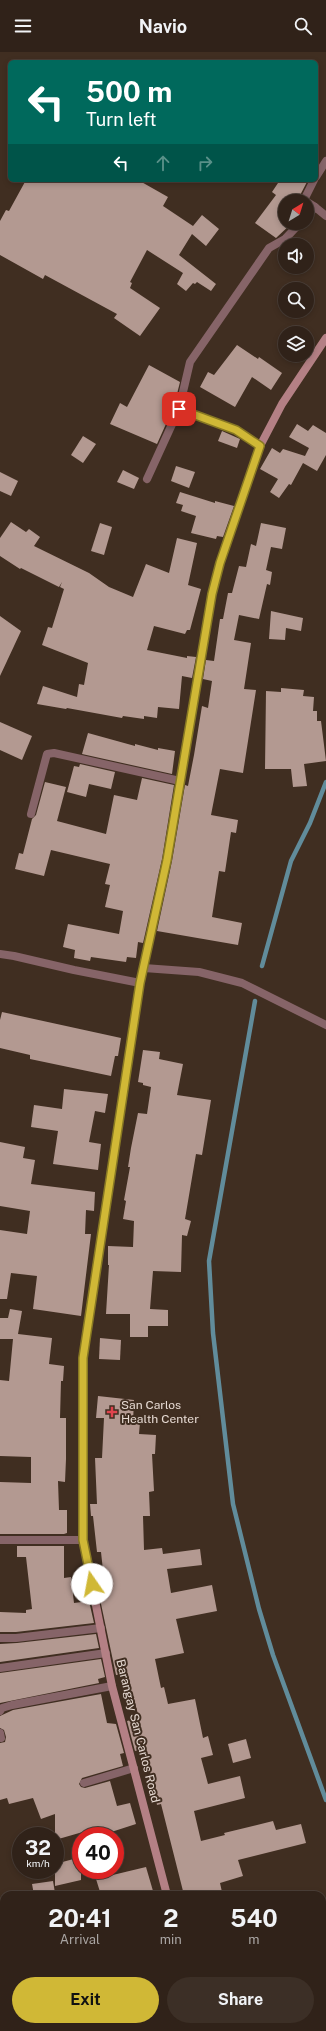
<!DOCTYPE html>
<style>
body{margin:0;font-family:"Public Sans",sans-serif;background:#3c2f26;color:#f1f3f6;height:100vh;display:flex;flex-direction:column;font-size:15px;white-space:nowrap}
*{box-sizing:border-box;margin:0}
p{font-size:13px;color:#a8a4a2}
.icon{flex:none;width:22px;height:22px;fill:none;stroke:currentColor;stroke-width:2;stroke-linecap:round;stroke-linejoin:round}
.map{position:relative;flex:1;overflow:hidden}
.side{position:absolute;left:0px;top:1839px;width:326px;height:140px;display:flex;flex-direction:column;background:#302219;border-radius:12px 12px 0 0;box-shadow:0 2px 6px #0003,0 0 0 1px #4b3f38}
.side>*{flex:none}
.hud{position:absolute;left:8px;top:8px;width:310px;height:122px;border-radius:6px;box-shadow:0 2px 6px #0003,0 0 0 1px #4b3f38;background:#00695c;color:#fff;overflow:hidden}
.needle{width:26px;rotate:38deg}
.buttons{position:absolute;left:278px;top:142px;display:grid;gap:8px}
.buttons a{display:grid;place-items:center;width:36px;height:36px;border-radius:50%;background:#302219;box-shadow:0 2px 6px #0003,0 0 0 1px #4b3f38;font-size:20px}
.speed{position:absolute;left:12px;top:1775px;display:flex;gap:8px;font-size:20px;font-weight:700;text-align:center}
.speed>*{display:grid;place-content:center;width:52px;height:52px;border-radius:50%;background:#302219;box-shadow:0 2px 6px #0003,0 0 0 1px #4b3f38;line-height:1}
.speed small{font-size:10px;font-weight:400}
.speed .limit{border:6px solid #d22;background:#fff;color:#111}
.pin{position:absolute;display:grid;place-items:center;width:34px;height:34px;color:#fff;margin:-17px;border-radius:8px;box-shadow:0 2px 6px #0006}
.me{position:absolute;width:44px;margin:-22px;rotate:348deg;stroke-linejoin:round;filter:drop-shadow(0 0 3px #0008)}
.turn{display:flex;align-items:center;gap:14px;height:84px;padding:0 12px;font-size:18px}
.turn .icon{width:52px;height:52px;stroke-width:2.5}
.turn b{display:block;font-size:28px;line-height:34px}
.lanes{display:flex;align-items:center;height:38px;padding:0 12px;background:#0003;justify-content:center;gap:20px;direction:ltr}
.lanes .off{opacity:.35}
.eta{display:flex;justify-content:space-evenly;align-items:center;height:68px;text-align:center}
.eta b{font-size:24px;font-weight:700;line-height:28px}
.cta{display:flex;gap:8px;margin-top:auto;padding:8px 12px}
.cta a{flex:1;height:46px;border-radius:24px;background:#d0b836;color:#111;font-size:16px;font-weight:700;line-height:46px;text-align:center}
.cta a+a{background:#3c2f26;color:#f1f3f6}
header{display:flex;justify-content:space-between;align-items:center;height:52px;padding:0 12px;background:#302219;font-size:18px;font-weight:700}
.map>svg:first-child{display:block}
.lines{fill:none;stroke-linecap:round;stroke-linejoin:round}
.stream{stroke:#618c9b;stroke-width:4.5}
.building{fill:#b39991}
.street{stroke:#866468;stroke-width:8}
.secondary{stroke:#b48085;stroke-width:8}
.route-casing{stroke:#877823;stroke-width:10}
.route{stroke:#d0b836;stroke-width:7}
.health-dot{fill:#e0444e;stroke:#402e21;stroke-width:1.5}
.labels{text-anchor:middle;stroke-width:4;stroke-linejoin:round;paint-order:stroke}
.poi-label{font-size:12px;fill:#e7dbd4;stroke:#402e21;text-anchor:start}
.street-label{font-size:12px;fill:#e7dbd4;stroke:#402e21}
</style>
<header><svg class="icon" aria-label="menu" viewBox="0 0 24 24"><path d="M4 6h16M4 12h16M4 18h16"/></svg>Navio<svg class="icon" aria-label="search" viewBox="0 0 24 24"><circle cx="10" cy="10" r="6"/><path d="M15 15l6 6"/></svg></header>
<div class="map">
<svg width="326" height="1979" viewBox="0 0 326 1979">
<rect width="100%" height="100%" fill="#402e21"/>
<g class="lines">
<g class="stream">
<polyline points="262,914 291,809 310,771 326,730"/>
<polyline points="255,949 209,1209 213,1281 233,1452 259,1557 273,1603 326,1748"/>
</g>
</g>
<g class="building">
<polygon points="26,128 138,128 168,145 163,154 193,174 202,163 219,177 206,194 192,182 179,203 216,232 211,239 197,230 195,232 193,231 186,239 177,232 183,221 147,198 130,230 132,231 130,236 160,256 140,284 114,266 117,262 45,223 43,227 0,203 0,169 6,158 9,159"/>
<polygon points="280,128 308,128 297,149 285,149 285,167 282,171 292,171 276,186 255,171 276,143 272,140"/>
<polygon points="237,293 258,307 259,305 282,321 271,338 252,325 235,355 200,335 208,320 214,323"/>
<polygon points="149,313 180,330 176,346 167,362 170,363 157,392 110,372 120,351 127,355"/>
<polygon points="297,372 308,379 313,373 326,381 326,403 317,419 303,411 291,433 289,432 279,446 270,440 278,427 260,417 272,396 280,401 283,397 305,404 309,396 289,385"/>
<polygon points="222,379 240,387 237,396 218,389"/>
<polygon points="83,384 96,392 83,411 71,403"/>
<polygon points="176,414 195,420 189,436 171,429"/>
<polygon points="123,418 139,426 134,437 117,430"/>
<polygon points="0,420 18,429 11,444 0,439"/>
<polygon points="180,440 215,451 215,449 234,454 223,485 217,484 216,487 191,481 196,464 181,459 183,453 176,451"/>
<polygon points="11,470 26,480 29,477 40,485 34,494 89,521 109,535 133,545 146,512 169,521 177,486 197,491 188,533 201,537 190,578 187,578 185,582 154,574 147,598 187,606 187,604 196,605 192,626 182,624 179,657 158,655 157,666 144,664 144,667 123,664 122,666 67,656 66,657 37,652 43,634 77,645 79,632 84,633 88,611 42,593 48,575 52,576 64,537 60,535 62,530 59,535 21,516 20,517 0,504 0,486"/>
<polygon points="100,471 112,475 104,503 91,499"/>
<polygon points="261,471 286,476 282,497 271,495 266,518 272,520 270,533 267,532 259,567 239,563 234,588 251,591 244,637 256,638 243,721 220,717 211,763 238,768 236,781 231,780 225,820 219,819 212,865 242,871 238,893 157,879 172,809 185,733 188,734 194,703 202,654 208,656 212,629 203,627 206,608 214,609 220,567 223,567 228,541 232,541 239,514 246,515 251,492 256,494"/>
<polygon points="271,559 303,566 301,579 286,576 285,588 269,587"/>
<polygon points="0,564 21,579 0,624"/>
<polygon points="281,636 304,638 303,644 314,645 313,659 317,659 317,669 321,669 326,709 304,712 307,734 293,735 291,717 265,717 266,639 281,640"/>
<polygon points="0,670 32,684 22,708 0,698"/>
<polygon points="88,681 135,694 135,692 158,698 158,696 175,699 172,722 82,702"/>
<polygon points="80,712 115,720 111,737 89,732 86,745 67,740 74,714 79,715"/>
<polygon points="142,726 174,733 162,807 143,891 138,890 136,906 127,905 126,910 91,905 90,909 74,906 75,898 63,895 68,872 119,882 123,859 105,855 110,833 105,832 110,812 51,798 44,824 15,817 19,801 23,802 32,767 36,763 45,730 66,735 57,769 106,782 114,743 137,748"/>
<polygon points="2,960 121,986 118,1004 115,1004 111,1024 30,1007 30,1003 0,996 0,968"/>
<polygon points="143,998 160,1000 159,1007 183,1012 177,1043 211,1048 202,1103 196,1102 185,1167 191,1169 187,1184 182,1183 181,1220 153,1219 150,1257 168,1258 168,1274 148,1274 148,1285 130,1285 130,1262 106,1262 109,1213 108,1213 108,1194 133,1195 134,1169 123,1167 126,1149 124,1148 130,1115 128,1115 131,1096 138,1061 147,1062 151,1035 143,1033 143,1031 138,1030"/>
<polygon points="64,1037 108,1042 105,1061 95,1059 89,1090 101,1092 98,1118 53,1112 58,1079 31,1075 34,1053 62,1057"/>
<polygon points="0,1090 25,1095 23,1106 35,1108 31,1132 95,1140 94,1159 86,1158 85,1182 91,1182 81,1264 33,1257 37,1224 11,1221 7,1247 0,1247 0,1178 27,1182 30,1159 0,1154"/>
<polygon points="10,1257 22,1259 18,1282 52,1286 49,1312 64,1314 63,1329 61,1329 60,1366 66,1366 66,1407 65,1430 58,1429 59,1458 67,1458 67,1481 64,1482 0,1482 0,1430 31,1431 31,1405 0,1404 0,1328 9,1329 13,1287 0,1287 0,1266 8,1266"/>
<polygon points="100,1286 121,1288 120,1308 99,1307"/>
<polygon points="98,1344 134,1348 133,1370 140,1370 139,1382 156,1383 155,1402 152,1402 154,1439 149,1440 150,1464 143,1464 144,1498 162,1496 163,1502 200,1497 202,1513 167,1517 171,1541 212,1533 217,1559 176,1567 184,1601 155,1607 161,1636 164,1635 168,1652 195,1647 203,1686 208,1684 213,1703 201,1706 208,1732 240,1724 245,1746 194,1759 201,1789 225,1783 224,1781 273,1769 276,1778 301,1772 306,1791 238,1808 243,1824 220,1831 222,1840 209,1843 184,1843 161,1752 157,1753 145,1696 135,1699 127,1669 139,1666 132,1639 127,1640 124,1622 116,1623 100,1547 106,1546 101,1500 97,1500 93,1464 91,1464 90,1452 97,1452 95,1406 102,1406 104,1366 96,1366"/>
<polygon points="17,1494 64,1494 64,1526 71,1525 74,1551 89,1549 94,1571 16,1580 0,1580 0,1560 26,1561 26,1558 32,1557 26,1505 17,1505"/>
<polygon points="96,1582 99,1596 0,1610 0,1592 17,1591"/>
<polygon points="101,1607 105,1625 98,1627 99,1631 0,1651 0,1621"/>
<polygon points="101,1642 107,1671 116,1672 124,1701 120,1702 123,1714 82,1726 79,1732 81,1735 85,1736 110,1729 117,1754 130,1751 136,1772 102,1783 100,1775 55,1788 55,1762 41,1767 33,1746 9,1752 7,1746 0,1748 0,1691 5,1690 6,1685 4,1678 0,1676 0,1664 13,1658"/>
<polygon points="246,1687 251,1706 233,1711 228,1692"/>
<polygon points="81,1805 81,1828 55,1834 55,1812"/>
<polygon points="146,1815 153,1839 138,1843 101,1843 96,1827"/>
<polygon points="53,1829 55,1841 34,1843 32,1832"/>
</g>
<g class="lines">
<g class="street">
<polyline points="316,125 326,109"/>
<polyline points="306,149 304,148 314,128"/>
<polyline points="307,150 315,155 307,164"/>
<polyline points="315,155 326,164"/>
<polyline points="179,357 236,378 260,394"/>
<polyline points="147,427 179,357 190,310 269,196 285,187 300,171"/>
<polyline points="31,762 47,702 54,701 180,729"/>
<polyline points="0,902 14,904 74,918 140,931"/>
<polyline points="144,916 199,920 242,931 326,973"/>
<polyline points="0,1488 83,1488"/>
<polyline points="0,1586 16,1586 101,1576"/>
<polyline points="0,1616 106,1601"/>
<polyline points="0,1659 2,1656 12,1653 112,1634"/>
<polyline points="0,1681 1,1686"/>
<polyline points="84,1731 134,1716"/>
</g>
<g class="secondary">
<polyline points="167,1843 112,1634 83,1488 83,1306 140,931 167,808 212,542 220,511 260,394 282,352 326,286"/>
<polyline points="207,1975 208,1979"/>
</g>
</g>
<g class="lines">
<g class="route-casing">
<polyline id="route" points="92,1532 83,1488 83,1306 140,931 167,808 212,542 220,511 260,394 236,378 179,357"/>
</g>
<use href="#route" class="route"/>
</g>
<path class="health-dot" d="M110 1354h4v4h4v4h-4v4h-4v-4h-4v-4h4z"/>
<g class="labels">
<g class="poi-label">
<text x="121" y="1357">San Carlos<tspan x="121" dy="14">Health Center</tspan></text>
</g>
<g class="street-label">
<text transform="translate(138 1679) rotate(76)" y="4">Barangay San Carlos Road</text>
</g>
</g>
</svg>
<div class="buttons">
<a><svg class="needle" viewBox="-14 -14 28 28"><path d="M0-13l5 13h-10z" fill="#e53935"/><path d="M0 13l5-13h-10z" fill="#a8a4a2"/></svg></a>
<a><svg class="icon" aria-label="sound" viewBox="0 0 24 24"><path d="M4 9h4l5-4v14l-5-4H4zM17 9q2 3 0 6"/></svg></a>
<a><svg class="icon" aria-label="search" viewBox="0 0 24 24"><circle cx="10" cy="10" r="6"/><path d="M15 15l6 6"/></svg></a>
<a><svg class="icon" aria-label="layers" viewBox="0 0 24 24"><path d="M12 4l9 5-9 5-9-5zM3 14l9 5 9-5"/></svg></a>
</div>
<div class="speed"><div>32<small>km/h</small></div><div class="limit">40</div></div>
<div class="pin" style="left:179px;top:357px;background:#d93025"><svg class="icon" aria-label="arrive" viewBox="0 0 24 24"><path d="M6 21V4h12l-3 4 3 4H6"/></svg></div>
<svg class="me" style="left:92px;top:1532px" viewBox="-20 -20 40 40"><circle r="19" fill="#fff"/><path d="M0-13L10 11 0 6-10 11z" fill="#d0b836"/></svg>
<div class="hud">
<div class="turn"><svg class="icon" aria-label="left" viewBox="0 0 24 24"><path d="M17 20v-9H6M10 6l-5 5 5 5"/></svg><div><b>500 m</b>Turn left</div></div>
<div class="lanes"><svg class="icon" aria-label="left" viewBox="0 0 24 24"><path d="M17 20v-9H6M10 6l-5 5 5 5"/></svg><svg class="icon off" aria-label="ahead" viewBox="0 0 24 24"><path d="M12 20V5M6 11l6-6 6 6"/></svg><svg class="icon off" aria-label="right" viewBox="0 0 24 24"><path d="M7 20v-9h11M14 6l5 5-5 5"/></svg></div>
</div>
<section class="side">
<div class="eta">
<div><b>20:41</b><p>Arrival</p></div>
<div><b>2</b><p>min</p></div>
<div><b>540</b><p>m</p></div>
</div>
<div class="cta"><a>Exit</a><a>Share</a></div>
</section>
</div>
